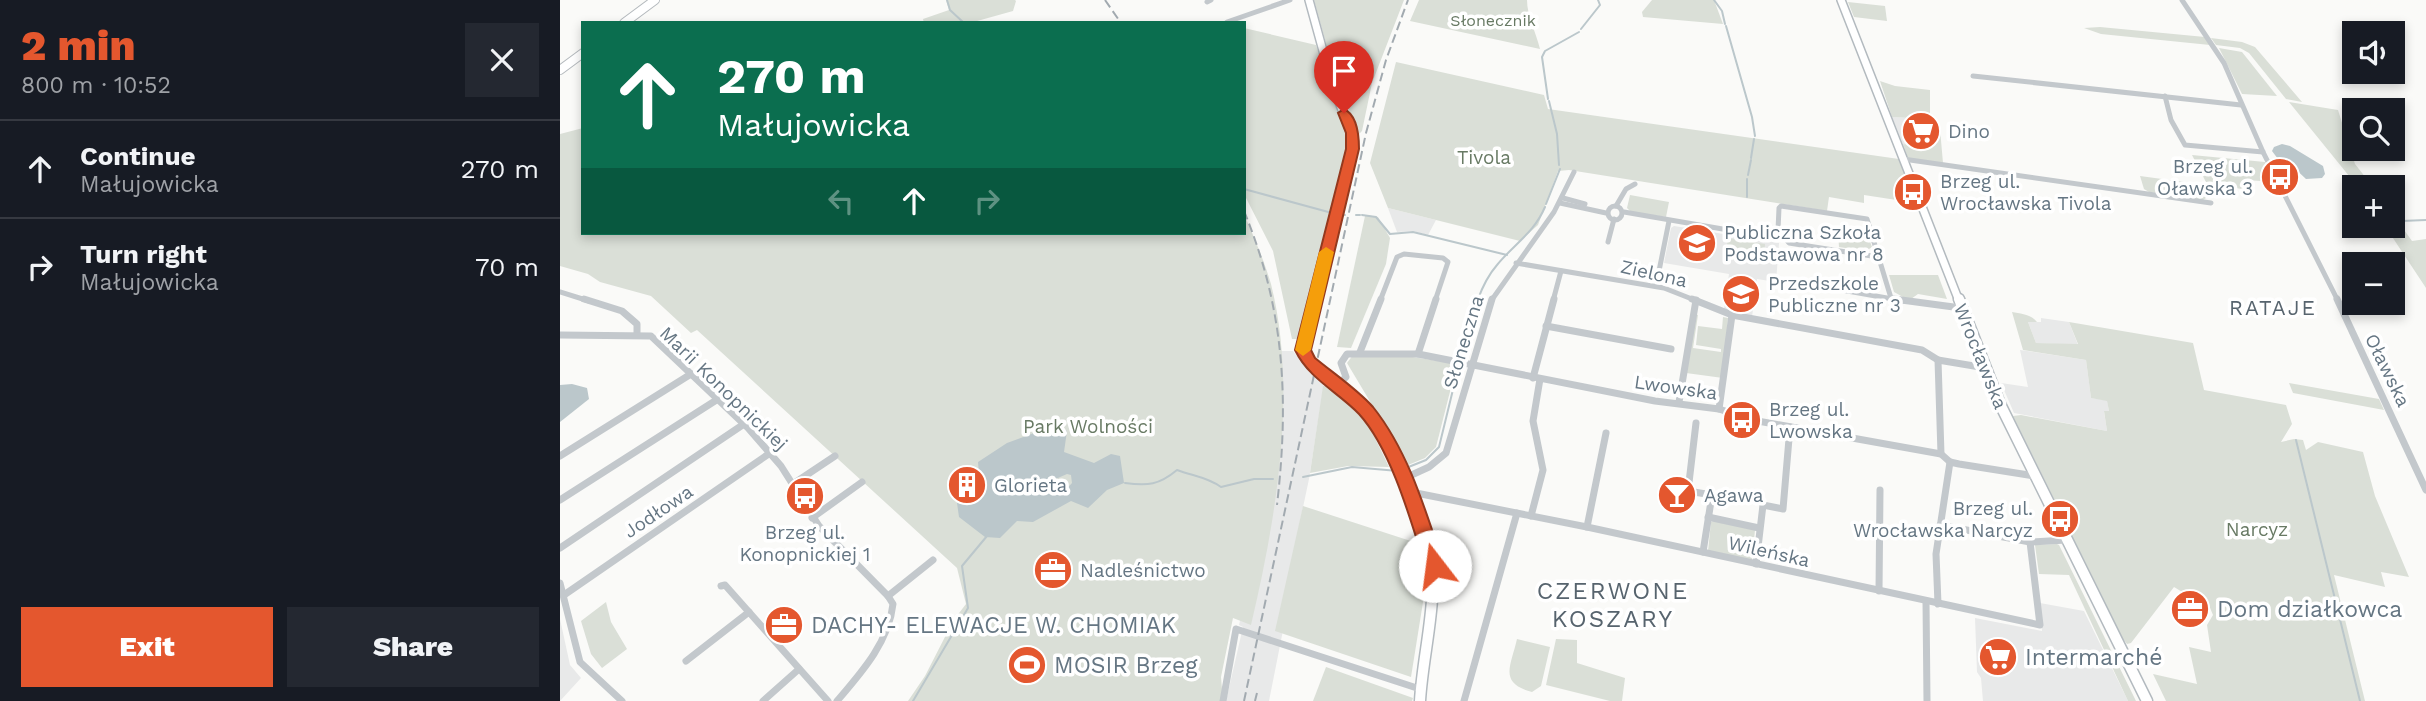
<!DOCTYPE html>
<meta charset="utf-8">
<style>
body{margin:0;font-family:"Work Sans",sans-serif;background:#242831;color:#f1f3f6;height:100vh;display:flex;flex-direction:column;font-size:26px;white-space:nowrap}
*{box-sizing:border-box;margin:0}
p{font-size:23px;color:#9ea1a6}
.icon{flex:none;width:38px;height:38px;fill:none;stroke:currentColor;stroke-width:2;stroke-linecap:round;stroke-linejoin:round}
.map{position:relative;flex:1;overflow:hidden}
.side{display:flex;flex-direction:column;background:#171b24;width:560px}
.side>*{flex:none}
.banner{position:absolute;left:21px;top:21px;width:665px;height:214px;border-radius:0px;box-shadow:0 4px 10px #0003;background:#0b6e4f;color:#fff;overflow:hidden}
.controls{position:absolute;left:1782px;top:21px;display:grid;gap:14px}
.controls a{display:grid;place-items:center;width:63px;height:63px;border-radius:0px;background:#171b24;box-shadow:0 4px 10px #0003;font-size:35px}
.pin{position:absolute;display:grid;place-items:center;width:60px;height:60px;color:#fff;margin:-72px -30px;border-radius:50% 50% 50% 0;rotate:-45deg;box-shadow:0 0 7px #0007}
.pin .icon{rotate:45deg}
.me{position:absolute;width:77px;margin:-38px;rotate:345deg;stroke-linejoin:round;filter:drop-shadow(0 0 5px #0008)}
.turn{display:flex;align-items:center;gap:24px;height:147px;padding:0 21px;font-size:32px}
.turn .icon{width:91px;height:91px;stroke-width:2.5}
.turn b{display:block;font-size:49px;line-height:60px}
.lanes{display:flex;align-items:center;height:66px;padding:0 21px;background:#0003;justify-content:center;gap:35px;direction:ltr}
.lanes .off{opacity:.35}
.round{display:grid;place-items:center;flex:none;width:74px;height:74px;border-radius:0px;background:#242831}
.head{display:flex;align-items:center;justify-content:space-between;height:119px;padding:0 21px}
h1{font-size:42px;font-weight:800;line-height:52px;color:#e4572e}
.action{display:flex;gap:14px;margin-top:auto;padding:14px 21px}
.action a{flex:1;height:80px;border-radius:0px;background:#e4572e;color:#fff;font-size:28px;font-weight:800;line-height:80px;text-align:center}
.action a+a{background:#242831;color:#f1f3f6}
ul{padding:0;list-style:none}
li{display:flex;align-items:center;gap:21px;height:98px;padding:0 21px;border-top:2px solid #363941}
li div{flex:1}
li b{display:block;font-size:26px}
li em{font-style:normal}
main{display:flex;flex:1;min-height:0}
.map>svg:first-child{display:block}
.built{fill:#e8e9e9}
.green{fill:#dadfd7}
.water{fill:#bbc7cb;fill-rule:evenodd}
.lines{fill:none;stroke-linecap:round;stroke-linejoin:round}
.stream{stroke:#bbc7cb;stroke-width:2}
.secondary-far1-casing{stroke:#b3babf;stroke-width:10}
.secondary-casing{stroke:#b3babf;stroke-width:13}
.primary-casing{stroke:#b5babe;stroke-width:10}
.street-far1{stroke:#c3c8cc;stroke-width:5}
.street{stroke:#c3c8cc;stroke-width:7}
.secondary-far1{stroke:#fff;stroke-width:7}
.secondary{stroke:#fff;stroke-width:10}
.primary{stroke:#fff;stroke-width:8}
.rail{stroke:#a2aab0;stroke-width:2;stroke-dasharray:9 4.5;stroke-linecap:butt}
.route{fill:#e4572e;stroke:#94391e;stroke-width:2}
.slow{fill:#f59e0b}
.labels{text-anchor:middle;stroke-width:7;stroke-linejoin:round;paint-order:stroke}
.far-park-label{font-size:16px;fill:#687a64;stroke:#fff}
.poi-label{font-size:19px;fill:#657683;stroke:#fff;text-anchor:start}
.park-label{font-size:19px;fill:#687a64;stroke:#fff}
.street-label{font-size:19px;fill:#657683;stroke:#fff}
.neighbourhood-label{font-size:21px;letter-spacing:2px;fill:#57646e;stroke:#fff}
.near-poi-label{font-size:23px;fill:#657683;stroke:#fff;text-anchor:start}
.near-neighbourhood-label{font-size:24px;letter-spacing:2px;fill:#57646e;stroke:#fff}
</style>
<main>
<section class="side">
<div class="head"><div><h1>2 min</h1><p>800 m · 10:52</p></div><a class="round"><svg class="icon" aria-label="close" viewBox="0 0 24 24"><path d="M6 6l12 12M18 6L6 18"/></svg></a></div>
<ul>
<li><svg class="icon" aria-label="ahead" viewBox="0 0 24 24"><path d="M12 20V5M6 11l6-6 6 6"/></svg><div><b>Continue</b><p>Małujowicka</p></div><em>270 m</em></li>
<li><svg class="icon" aria-label="right" viewBox="0 0 24 24"><path d="M7 20v-9h11M14 6l5 5-5 5"/></svg><div><b>Turn right</b><p>Małujowicka</p></div><em>70 m</em></li>
</ul>
<div class="action"><a>Exit</a><a>Share</a></div>
</section>
<div class="map">
<svg width="1866" height="701" viewBox="0 0 1866 701">
<rect width="100%" height="100%" fill="#fafaf8"/>
<g class="built">
<polygon points="1332,117 1370,119 1370,147 1343,144"/>
<polygon points="828,208 876,220 868,235 853,231 837,232"/>
<polygon points="1114,226 1219,243 1216,282 1197,279 1192,317 1164,309 1169,274 1104,263 1111,228"/>
<polygon points="1481,318 1509,322 1518,345 1476,343 1468,322 1481,322"/>
<polygon points="1460,350 1526,360 1531,398 1547,400 1549,411 1544,412 1547,431 1454,413 1441,383 1468,387"/>
<polygon points="713,351 733,351 750,373 764,383 749,479 723,602 728,605 709,701 666,701 683,627 679,625 700,537"/>
<polygon points="1480,603 1524,611 1568,701 1423,701 1421,678 1417,672 1415,618 1482,631"/>
<polygon points="0,619 10,665 21,678 0,701"/>
</g>
<g class="green">
<polygon points="386,0 455,0 456,1 453,11 410,23 364,23 363,19 389,10"/>
<polygon points="754,0 844,0 812,83 802,131 799,134 775,76"/>
<path d="M859,0H967C967,16 976,32 980,49L850,21Z"/>
<polygon points="1092,0 1154,0 1163,24 1083,17 1082,12"/>
<polygon points="1288,2 1325,6 1327,21 1294,17"/>
<polygon points="1540,27 1645,37 1650,45 1541,34 1524,28"/>
<polygon points="684,28 756,45 789,139 739,339 732,339 713,251 684,194"/>
<polygon points="1651,38 1682,42 1695,47 1742,102 1726,99 1689,53 1680,48 1656,45"/>
<polygon points="1659,48 1682,52 1717,96 1682,94"/>
<polygon points="836,62 984,95 988,109 1339,159 1356,203 1304,195 1304,203 1269,197 1267,211 1009,170 998,171 978,225 960,241 828,208 810,163"/>
<polygon points="1320,81 1335,86 1370,90 1370,119 1332,117"/>
<polygon points="1729,102 1778,110 1795,164 1813,187 1798,187"/>
<path d="M23,128V233H684V214C694,237 704,260 711,284C738,391 716,519 691,625L673,618L661,677L663,701H348L365,676L388,631L386,630L406,604L397,568L137,330L131,333L91,296L40,282L28,274L0,266V134Z"/>
<polygon points="1370,128 1380,129 1383,163 1348,158 1343,144 1370,147"/>
<polygon points="1632,155 1705,162 1715,182 1686,180 1689,190 1647,184"/>
<polygon points="1580,176 1639,184 1646,198 1643,200 1589,192 1584,189"/>
<polygon points="1070,195 1109,202 1106,217 1071,212 1067,208"/>
<polygon points="1832,213 1852,241 1866,239 1866,288 1825,226 1832,226"/>
<polygon points="805,216 818,217 830,238 826,264 791,348 777,347"/>
<polygon points="1278,231 1308,236 1312,247 1306,251 1279,247"/>
<polygon points="1168,238 1205,244 1204,258 1166,252"/>
<polygon points="1329,275 1378,275 1387,299 1358,294 1351,299 1343,297 1334,292"/>
<polygon points="1171,276 1195,280 1193,301 1171,297 1172,292 1169,291"/>
<path d="M1452,312C1461,314 1471,314 1477,322H1468L1476,343L1518,344L1509,322L1633,343L1644,390L1726,405L1732,424L1721,442L1734,439L1743,440L1746,450L1758,442L1803,452L1815,496L1849,577L1821,572L1825,587L1774,575L1805,701H1606L1593,674L1637,684L1629,647L1651,652L1647,625L1653,615L1648,603L1639,602L1614,587L1571,643L1567,644L1563,639L1453,416L1461,415L1547,431L1544,411H1549L1547,401L1531,398L1526,360L1463,350Z"/>
<polygon points="1133,314 1138,315 1133,348 1161,352 1161,349 1136,345 1138,326 1162,329 1163,317 1168,318 1163,378 1126,373"/>
<polygon points="834,354 897,364 876,447 865,458 848,465 787,363 793,355"/>
<polygon points="1729,383 1819,399 1824,410 1733,393"/>
<polygon points="763,386 768,386 805,417 829,467 788,466 750,473"/>
<polygon points="743,506 863,545 868,571 851,677 715,631"/>
<polygon points="1153,521 1195,530 1192,560 1148,551 1151,522"/>
<polygon points="1497,544 1499,545 1576,701 1568,701 1509,575 1479,574 1475,545"/>
<polygon points="46,602 51,622 67,649 42,668 31,654 21,621"/>
<path d="M957,639L990,647L981,686L972,692C938,683 951,666 957,639Z"/>
<polygon points="996,639 1017,640 1017,663 1065,678 1062,701 1050,701 986,685"/>
<polygon points="766,667 853,698 852,701 753,701"/>
</g>
<g class="water">
<polygon points="1722,144 1730,146 1763,166 1765,174 1762,178 1746,179 1728,162 1718,159 1712,151 1714,147"/>
<polygon points="12,384 27,388 29,399 0,422 0,385"/>
<path d="M490,427L502,428L507,431L504,452L534,463L551,454L560,456L564,483L547,490L528,508L511,501L473,522L457,521L440,538L425,537L399,517L397,503L420,486L418,462L447,443ZM507,474L511,475L512,483C502,495 484,495 473,484L475,479L491,481Z"/>
</g>
<g class="lines">
<g class="stream">
<polyline points="387,0 390,10 404,23"/>
<polyline points="1154,0 1162,11 1165,24"/>
<polyline points="1166,26 1192,117 1195,136"/>
<polyline points="1021,29 1040,5 1038,0"/>
<polyline points="988,99 982,57 985,51 1019,32"/>
<polyline points="989,101 997,134 999,165"/>
<polyline points="1191,158 1194,139"/>
<polyline points="1188,175 1191,160"/>
<polyline points="1187,179 1187,197"/>
<polyline points="684,189 772,213"/>
<polyline points="986,204 1000,169"/>
<polyline points="780,214 785,215"/>
<polyline points="796,215 800,215"/>
<polyline points="802,215 816,217 830,234 853,232 947,255"/>
<polyline points="1841,221 1866,220"/>
<path d="M900,361C909,330 916,289 937,265C954,244 974,233 985,207"/>
<polyline points="1736,440 1800,701"/>
<polyline points="846,468 866,460 879,447 899,365"/>
<polyline points="743,477 792,467 838,471"/>
<path d="M565,483C588,486 599,485 617,470C633,476 647,477 661,487L694,479H713"/>
<polyline points="353,701 408,608 402,566 427,536"/>
</g>
<g class="secondary-far1-casing">
<g id="secondary-far1">
<polyline points="749,0 771,80 793,140 755,301"/>
<polyline points="1281,0 1399,301"/>
</g>
</g>
<g class="secondary-casing">
<g id="secondary">
<path d="M755,299C752,311 741,341 743,351C747,368 784,390 797,402C833,436 854,491 867,538C882,589 863,648 860,701"/>
<polyline points="1399,299 1440,404 1587,701"/>
</g>
</g>
<g class="primary-casing">
<g id="primary">
<polyline points="64,23 95,0"/>
<polyline points="0,70 23,53"/>
</g>
</g>
<g class="street-far1">
<polyline points="1622,0 1664,63 1703,152 1778,301"/>
<polyline points="647,2 651,0"/>
<polyline points="667,22 730,0"/>
<polyline points="1413,76 1681,105"/>
<polyline points="1605,96 1611,120 1625,145 1703,152"/>
<polyline points="1343,159 1651,203"/>
<polyline points="1003,198 1025,204"/>
<polyline points="1000,203 1046,213"/>
<circle cx="1055" cy="213" r="7"/>
<polyline points="1056,206 1066,189 1075,184"/>
<polyline points="1064,212 1209,237 1220,234"/>
<polyline points="1048,242 1054,219"/>
<polyline points="1318,257 1229,243 1218,230 1219,208 1221,206 1307,219 1331,298"/>
<polyline points="956,263 1104,288 1137,301"/>
<polyline points="1242,283 1344,301"/>
<polyline points="1096,286 1109,221"/>
<polyline points="0,292 29,301"/>
<polyline points="820,301 837,257 844,254 883,258 888,262 875,301"/>
<polyline points="931,301 994,212 1014,172"/>
<polyline points="993,301 1001,271"/>
</g>
<g class="street">
<polyline points="24,299 62,311 77,324 77,334"/>
<polyline points="1132,299 1172,315 1362,350 1378,360 1426,368"/>
<polyline points="1334,299 1401,308"/>
<polyline points="1777,299 1866,490"/>
<polyline points="986,326 1111,349"/>
<path d="M0,335L91,336L188,428L221,466L259,526L328,596L333,604C329,642 301,673 277,701"/>
<polyline points="800,352 821,299"/>
<polyline points="858,354 876,299"/>
<polyline points="1378,360 1381,454"/>
<polyline points="973,378 994,299"/>
<polyline points="777,386 786,377 781,363 787,354 858,354 1095,401 1159,409 1192,420 1381,454 1390,462 1399,464 1475,476"/>
<polyline points="1119,402 1136,300"/>
<polyline points="1159,409 1172,315"/>
<polyline points="1136,423 1128,491 1152,495 1143,552"/>
<polyline points="0,456 131,374"/>
<polyline points="845,478 869,467 886,453 932,299"/>
<polyline points="233,484 275,456"/>
<polyline points="851,492 1027,527 1480,625 1470,542"/>
<polyline points="0,500 158,399"/>
<polyline points="971,516 983,470 973,421 980,379"/>
<polyline points="1148,517 1199,528"/>
<polyline points="252,518 302,482"/>
<polyline points="1380,525 1470,542 1506,540"/>
<polyline points="1027,527 1046,433"/>
<polyline points="0,548 184,424"/>
<polyline points="1196,564 1203,505 1223,509 1230,427"/>
<polyline points="0,583 20,662 62,701"/>
<polyline points="161,586 165,585 268,701"/>
<polyline points="1319,591 1320,490"/>
<polyline points="4,595 210,453"/>
<polyline points="328,596 373,560"/>
<polyline points="1366,601 1367,701"/>
<polyline points="1378,604 1376,554 1390,462"/>
<polyline points="126,661 189,612"/>
<polyline points="203,701 239,669"/>
<polyline points="663,701 676,629 860,689"/>
<polyline points="904,701 957,513"/>
</g>
<use href="#secondary-far1" class="secondary-far1"/>
<use href="#secondary" class="secondary"/>
<use href="#primary" class="primary"/>
<g class="rail">
<polyline points="545,0 561,23"/>
<path d="M684,211C725,310 729,400 717,505"/>
<polyline points="684,701 806,133 826,60 848,0"/>
<polyline points="695,701 697,693"/>
</g>
</g>
<path class="route" d="M784,109C797,115 799,135 799,149L751,350L755,358C773,373 797,389 813,407C849,452 866,512 884,566L881,572L875,574L868,572L865,566C851,521 831,449 799,414C778,392 749,379 735,350L786,149V133L778,113Z"/>
<polygon class="slow" points="766,247 774,252 751,350 743,356 735,350 759,252"/>
<defs>
<g id="supermarket-disc" transform="scale(2.0125)"><circle r="9.5" fill="#e4572e" stroke="#fff"/><path d="M-6-5.5h2.5l.6 2H6L4.5 2H-2.5L-4.4-4H-6ZM-1.5 3.2a1.3 1.3 0 1 0 .1 0ZM3 3.2a1.3 1.3 0 1 0 .1 0Z" fill="#fff"/></g>
<g id="bus-disc" transform="scale(2.0125)"><circle r="9.5" fill="#e4572e" stroke="#fff"/><path d="M-5-6H5V4H4V6H2V4H-2V6H-4V4H-5ZM-3.5-4V0h7V-4ZM-3.5 1.2v1.5H-2V1.2ZM2 1.2v1.5H3.5V1.2Z" fill="#fff"/></g>
<g id="school-disc" transform="scale(2.0125)"><circle r="9.5" fill="#e4572e" stroke="#fff"/><path d="M0-5L7-2L0 1L-7-2ZM-4 1L0 2.5L4 1V4Q0 6-4 4Z" fill="#fff"/></g>
<g id="building-disc" transform="scale(2.0125)"><circle r="9.5" fill="#e4572e" stroke="#fff"/><path d="M-4-6H4V6H1V3H-1V6H-4ZM-2.5-4.3h1.7v1.8h-1.7ZM.8-4.3h1.7v1.8H.8ZM-2.5-1h1.7V.8h-1.7ZM.8-1h1.7V.8H.8Z" fill="#fff"/></g>
<g id="bar-disc" transform="scale(2.0125)"><circle r="9.5" fill="#e4572e" stroke="#fff"/><path d="M-6-5H6L.8 .8V4.5H3.5V6h-7V4.5H-.8V.8Z" fill="#fff"/></g>
<g id="office-disc" transform="scale(2.0125)"><circle r="9.5" fill="#e4572e" stroke="#fff"/><path d="M-6-3h4V-5.5h4V-3h4V5H-6ZM-1-4.5V-3h2v-1.5ZM-6 0V1H6V0Z" fill="#fff"/></g>
<g id="stadium-disc" transform="scale(2.0125)"><circle r="9.5" fill="#e4572e" stroke="#fff"/><path d="M0-5a6.5 5 0 1 0 0 10a6.5 5 0 1 0 0-10ZM-3.5-1.8h7v3.6h-7Z" fill="#fff"/></g>
</defs>
<g fill-rule="evenodd">
<use href="#supermarket-disc" x="1361" y="131"/>
<use href="#bus-disc" x="1720" y="177"/>
<use href="#bus-disc" x="1353" y="192"/>
<use href="#school-disc" x="1137" y="243"/>
<use href="#school-disc" x="1181" y="294"/>
<use href="#bus-disc" x="1182" y="420"/>
<use href="#building-disc" x="407" y="485"/>
<use href="#bar-disc" x="1117" y="495"/>
<use href="#bus-disc" x="245" y="496"/>
<use href="#bus-disc" x="1500" y="519"/>
<use href="#office-disc" x="493" y="570"/>
<use href="#office-disc" x="1630" y="609"/>
<use href="#office-disc" x="224" y="625"/>
<use href="#supermarket-disc" x="1438" y="657"/>
<use href="#stadium-disc" x="467" y="665"/>
</g>
<g class="labels">
<g class="far-park-label">
<text x="933" y="26">Słonecznik</text>
</g>
<g class="poi-label">
<text x="1388" y="138">Dino</text>
<text x="1693" y="173" text-anchor="end">Brzeg ul.<tspan x="1693" dy="22">Oławska 3</tspan></text>
<text x="1380" y="188">Brzeg ul.<tspan x="1380" dy="22">Wrocławska Tivola</tspan></text>
<text x="1164" y="239">Publiczna Szkoła<tspan x="1164" dy="22">Podstawowa nr 8</tspan></text>
<text x="1208" y="290">Przedszkole<tspan x="1208" dy="22">Publiczne nr 3</tspan></text>
<text x="1209" y="416">Brzeg ul.<tspan x="1209" dy="22">Lwowska</tspan></text>
<text x="434" y="492">Glorieta</text>
<text x="1144" y="502">Agawa</text>
<text x="1473" y="515" text-anchor="end">Brzeg ul.<tspan x="1473" dy="22">Wrocławska Narcyz</tspan></text>
<text x="245" y="539" text-anchor="middle">Brzeg ul.<tspan x="245" dy="22">Konopnickiej 1</tspan></text>
<text x="520" y="577">Nadleśnictwo</text>
</g>
<g class="park-label">
<text x="924" y="164">Tivola</text>
<text x="528" y="433">Park Wolności</text>
<text x="1697" y="536">Narcyz</text>
</g>
<g class="street-label">
<text transform="translate(1094 273) rotate(13)" y="7">Zielona</text>
<text transform="translate(903 342) rotate(-73)" y="7">Słoneczna</text>
<text transform="translate(1421 356) rotate(68)" y="7">Wrocławska</text>
<text transform="translate(1828 370) rotate(64)" y="7">Oławska</text>
<text transform="translate(1116 387) rotate(8)" y="7">Lwowska</text>
<text transform="translate(164 388) rotate(44)" y="7">Marii Konopnickiej</text>
<text transform="translate(98 511) rotate(-34)" y="7">Jodłowa</text>
<text transform="translate(1209 551) rotate(13)" y="7">Wileńska</text>
</g>
<g class="neighbourhood-label">
<text x="1713" y="315">RATAJE</text>
</g>
<g class="near-poi-label">
<text x="1657" y="617">Dom działkowca</text>
<text x="251" y="633">DACHY- ELEWACJE W. CHOMIAK</text>
<text x="1465" y="665">Intermarché</text>
<text x="494" y="673">MOSIR Brzeg</text>
</g>
<g class="near-neighbourhood-label">
<text x="1053" y="599">CZERWONE<tspan x="1053" dy="28">KOSZARY</tspan></text>
</g>
</g>
</svg>
<div class="controls">
<a><svg class="icon" aria-label="sound" viewBox="0 0 24 24"><path d="M4 9h4l5-4v14l-5-4H4zM17 9q2 3 0 6"/></svg></a>
<a><svg class="icon" aria-label="search" viewBox="0 0 24 24"><circle cx="10" cy="10" r="6"/><path d="M15 15l6 6"/></svg></a>
<a>+</a>
<a>−</a>
</div>
<div class="pin" style="left:784px;top:113px;background:#d93025"><svg class="icon" aria-label="arrive" viewBox="0 0 24 24"><path d="M6 21V4h12l-3 4 3 4H6"/></svg></div>
<svg class="me" style="left:875px;top:566px" viewBox="-20 -20 40 40"><circle r="19" fill="#fff"/><path d="M0-13L10 11 0 6-10 11z" fill="#e4572e"/></svg>
<div class="banner">
<div class="turn"><svg class="icon" aria-label="ahead" viewBox="0 0 24 24"><path d="M12 20V5M6 11l6-6 6 6"/></svg><div><b>270 m</b>Małujowicka</div></div>
<div class="lanes"><svg class="icon off" aria-label="left" viewBox="0 0 24 24"><path d="M17 20v-9H6M10 6l-5 5 5 5"/></svg><svg class="icon" aria-label="ahead" viewBox="0 0 24 24"><path d="M12 20V5M6 11l6-6 6 6"/></svg><svg class="icon off" aria-label="right" viewBox="0 0 24 24"><path d="M7 20v-9h11M14 6l5 5-5 5"/></svg></div>
</div>
</div>
</main>
